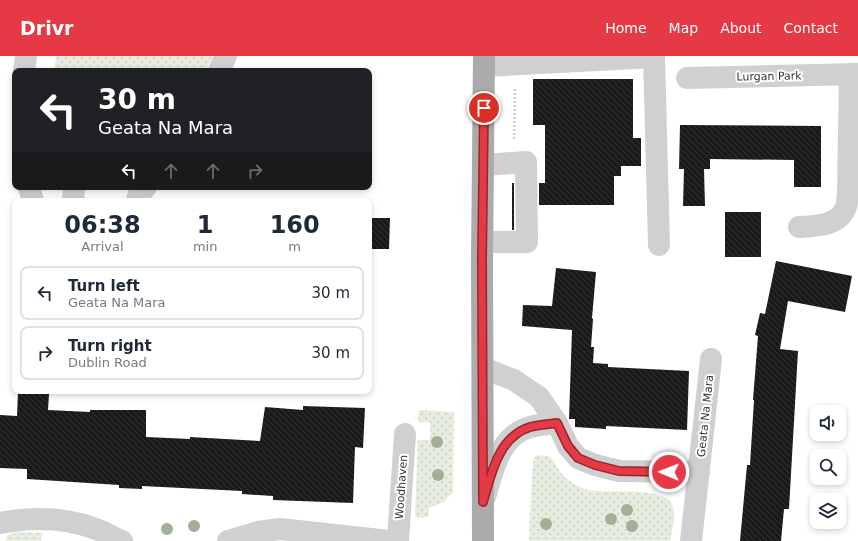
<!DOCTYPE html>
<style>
body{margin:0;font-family:"DejaVu Sans",sans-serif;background:#f2f2f3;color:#1f2937;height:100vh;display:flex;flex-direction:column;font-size:15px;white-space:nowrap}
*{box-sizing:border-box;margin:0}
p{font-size:13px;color:#747a83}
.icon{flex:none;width:22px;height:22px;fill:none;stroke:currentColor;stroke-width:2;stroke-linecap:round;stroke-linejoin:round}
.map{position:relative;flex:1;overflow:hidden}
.panel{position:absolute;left:12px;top:142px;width:360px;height:196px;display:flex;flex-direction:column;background:#fff;border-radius:8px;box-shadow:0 2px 6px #0003}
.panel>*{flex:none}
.hud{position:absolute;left:12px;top:12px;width:360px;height:122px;border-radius:8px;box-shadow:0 2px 6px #0003;background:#202124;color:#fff;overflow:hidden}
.buttons{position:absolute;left:810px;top:349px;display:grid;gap:8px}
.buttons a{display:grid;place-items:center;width:36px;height:36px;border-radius:8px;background:#fff;box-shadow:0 2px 6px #0003;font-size:20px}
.pin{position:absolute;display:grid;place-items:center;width:34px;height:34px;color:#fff;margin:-17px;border:2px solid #fff;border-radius:50%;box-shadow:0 1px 4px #0007}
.me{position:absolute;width:44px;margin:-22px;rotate:271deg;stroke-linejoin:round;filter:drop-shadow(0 0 3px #0008)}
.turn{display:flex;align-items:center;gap:14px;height:84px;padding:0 20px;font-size:18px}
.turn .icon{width:52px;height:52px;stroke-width:2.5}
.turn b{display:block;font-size:28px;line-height:34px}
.lanes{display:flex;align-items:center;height:38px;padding:0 20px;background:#0003;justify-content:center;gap:20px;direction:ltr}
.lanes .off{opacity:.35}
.eta{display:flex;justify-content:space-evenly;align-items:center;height:68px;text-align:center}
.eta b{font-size:24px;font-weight:700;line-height:28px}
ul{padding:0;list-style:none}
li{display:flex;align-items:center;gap:12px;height:54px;margin:0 8px 6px;padding:0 12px;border:2px solid #e0e1e3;border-radius:8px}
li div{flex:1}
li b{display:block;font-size:15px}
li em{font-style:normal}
header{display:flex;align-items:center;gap:24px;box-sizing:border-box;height:56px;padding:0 20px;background:#e63946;color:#fff}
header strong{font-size:19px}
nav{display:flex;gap:22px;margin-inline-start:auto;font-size:14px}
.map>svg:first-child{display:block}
.green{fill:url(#green-dots)}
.building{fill:url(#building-back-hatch)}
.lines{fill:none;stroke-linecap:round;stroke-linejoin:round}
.path{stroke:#cdcdcd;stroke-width:2.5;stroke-dasharray:2 2;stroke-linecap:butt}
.minor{stroke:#d0d0d0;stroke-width:22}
.major{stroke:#ababab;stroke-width:22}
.tree{fill:#a2b095}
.route-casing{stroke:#96252e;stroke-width:10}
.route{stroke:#e63946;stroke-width:7}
.labels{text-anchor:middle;stroke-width:4;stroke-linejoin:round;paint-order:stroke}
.street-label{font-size:11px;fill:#333;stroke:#fff}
</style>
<header>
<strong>Drivr</strong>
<nav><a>Home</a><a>Map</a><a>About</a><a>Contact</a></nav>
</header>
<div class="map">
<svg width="858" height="485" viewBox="0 0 858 485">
<defs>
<pattern id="green-dots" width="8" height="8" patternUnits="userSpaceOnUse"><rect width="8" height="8" fill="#e6ecdf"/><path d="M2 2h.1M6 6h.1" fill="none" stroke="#c6cbc0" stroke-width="1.8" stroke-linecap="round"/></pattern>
<pattern id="building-back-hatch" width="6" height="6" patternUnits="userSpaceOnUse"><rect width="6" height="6" fill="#1a1a1a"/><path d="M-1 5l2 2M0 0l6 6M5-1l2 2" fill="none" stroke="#333"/></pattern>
</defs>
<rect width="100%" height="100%" fill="#fff"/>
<g class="green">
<polygon points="56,0 213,0 206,15 54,15"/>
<polygon points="419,354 454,356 453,436 444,446 429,452 429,461 417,462 415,458 418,384 430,384 430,366 418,366"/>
<path d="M540,399L549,400C555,405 557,412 561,417C567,424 578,431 587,434C605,438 668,429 673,451C676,462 672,475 670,485H529L532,420L534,401Z"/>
<polygon points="19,476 42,477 41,485 5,485 8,479"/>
</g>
<g class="building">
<polygon points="533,23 633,23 633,82 641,82 641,110 621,110 621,120 614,120 614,149 539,149 539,127 545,127 545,69 533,69"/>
<polygon points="680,69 821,70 821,131 794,131 794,104 710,103 710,113 704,113 705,150 683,150 684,113 679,113"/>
<rect x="512" y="127" width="2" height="47"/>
<rect x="725" y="156" width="36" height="45"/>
<polygon points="369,162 390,162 389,193 369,193"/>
<polygon points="776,205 852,220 845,256 788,245 780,293 798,295 789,453 784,453 781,485 740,485 747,409 750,409 754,344 753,344 758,280 755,279 760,257 765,258"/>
<polygon points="556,212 596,216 592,262 593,263 591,291 594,291 593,307 608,308 608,311 689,315 687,374 606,370 606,373 575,371 575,363 569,363 572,274 522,270 523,249 552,250"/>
<polygon points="18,336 49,338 48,354 90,356 90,354 146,354 146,381 190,383 190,381 260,385 265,351 303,354 303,350 365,352 363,392 355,391 353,447 273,444 273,440 242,438 242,435 142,430 142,433 119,432 119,429 27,423 27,413 0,412 0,359 17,360"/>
</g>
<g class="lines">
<polyline class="path" points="514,83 515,32"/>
<g class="minor">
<polyline points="484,10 654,1 659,189"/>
<polyline points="24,15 26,0"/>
<polyline points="219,15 226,0"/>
<polyline points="687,22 858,18"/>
<polyline points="29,131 33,145"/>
<polyline points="73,145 74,131"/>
<polyline points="137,145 138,140 146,131"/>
<path d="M799,171C814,170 838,170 845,153C848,148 847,142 848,137L850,18"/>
<polyline points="482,186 527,186 526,106 483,109"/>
<polyline points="483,312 514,324 539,341 557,367 568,390 578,402 595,409 619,415 699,416"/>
<path d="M485,441C493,415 499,380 530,371C538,369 548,368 557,367"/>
<path d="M0,467C31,461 63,461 93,472C103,475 112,481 122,485"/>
<polyline points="228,485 258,476 280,473 389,485"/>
<polyline points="398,485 405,378"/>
<polyline points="691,485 711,303"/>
</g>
<polyline class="major" points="483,485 482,203 484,0"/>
</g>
<g class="tree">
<circle cx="437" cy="386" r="6"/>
<circle cx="438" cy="419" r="6"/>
<circle cx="627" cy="454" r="6"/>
<circle cx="611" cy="463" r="6"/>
<circle cx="546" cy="468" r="6"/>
<circle cx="194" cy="470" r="6"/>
<circle cx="632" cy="470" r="6"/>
<circle cx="167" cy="473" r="6"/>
</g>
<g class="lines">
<g class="route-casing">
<path id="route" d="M484,52L482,203L483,446C491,419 498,381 530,371C538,369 548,368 557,367L568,390L578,402L595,409L619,415L669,416"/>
</g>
<use href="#route" class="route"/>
</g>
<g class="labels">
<g class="street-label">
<text transform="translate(769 20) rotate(-1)" y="4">Lurgan Park</text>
<text transform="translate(705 360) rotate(-84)" y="4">Geata Na Mara</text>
<text transform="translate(401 431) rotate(-86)" y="4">Woodhaven</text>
</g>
</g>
</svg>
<div class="buttons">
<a><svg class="icon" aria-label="sound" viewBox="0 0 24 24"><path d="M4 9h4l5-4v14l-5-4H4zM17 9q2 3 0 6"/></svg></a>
<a><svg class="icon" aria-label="search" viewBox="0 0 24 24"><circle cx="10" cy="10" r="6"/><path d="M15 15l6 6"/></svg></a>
<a><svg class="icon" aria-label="layers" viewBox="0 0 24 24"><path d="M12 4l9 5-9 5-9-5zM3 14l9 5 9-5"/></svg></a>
</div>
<div class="pin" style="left:484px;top:52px;background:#d93025"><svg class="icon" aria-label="arrive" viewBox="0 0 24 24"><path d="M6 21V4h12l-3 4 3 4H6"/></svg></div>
<svg class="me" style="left:669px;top:416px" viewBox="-20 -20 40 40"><circle r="17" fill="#e63946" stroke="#fff" stroke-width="3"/><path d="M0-11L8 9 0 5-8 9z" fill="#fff"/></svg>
<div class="hud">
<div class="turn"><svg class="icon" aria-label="left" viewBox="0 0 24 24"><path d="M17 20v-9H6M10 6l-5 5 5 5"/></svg><div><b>30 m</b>Geata Na Mara</div></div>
<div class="lanes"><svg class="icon" aria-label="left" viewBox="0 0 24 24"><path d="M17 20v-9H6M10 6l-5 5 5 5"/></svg><svg class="icon off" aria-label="ahead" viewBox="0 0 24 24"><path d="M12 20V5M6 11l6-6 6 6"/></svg><svg class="icon off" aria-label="ahead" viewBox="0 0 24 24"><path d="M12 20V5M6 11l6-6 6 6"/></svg><svg class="icon off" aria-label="right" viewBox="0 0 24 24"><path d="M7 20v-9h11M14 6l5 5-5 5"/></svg></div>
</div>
<section class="panel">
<div class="eta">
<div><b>06:38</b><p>Arrival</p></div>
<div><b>1</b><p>min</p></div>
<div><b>160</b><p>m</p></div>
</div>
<ul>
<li><svg class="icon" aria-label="left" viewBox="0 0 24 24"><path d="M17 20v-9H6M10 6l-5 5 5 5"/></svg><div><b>Turn left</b><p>Geata Na Mara</p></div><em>30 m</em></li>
<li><svg class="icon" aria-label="right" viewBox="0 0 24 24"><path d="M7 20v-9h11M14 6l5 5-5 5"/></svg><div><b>Turn right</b><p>Dublin Road</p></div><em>30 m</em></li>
</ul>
</section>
</div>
